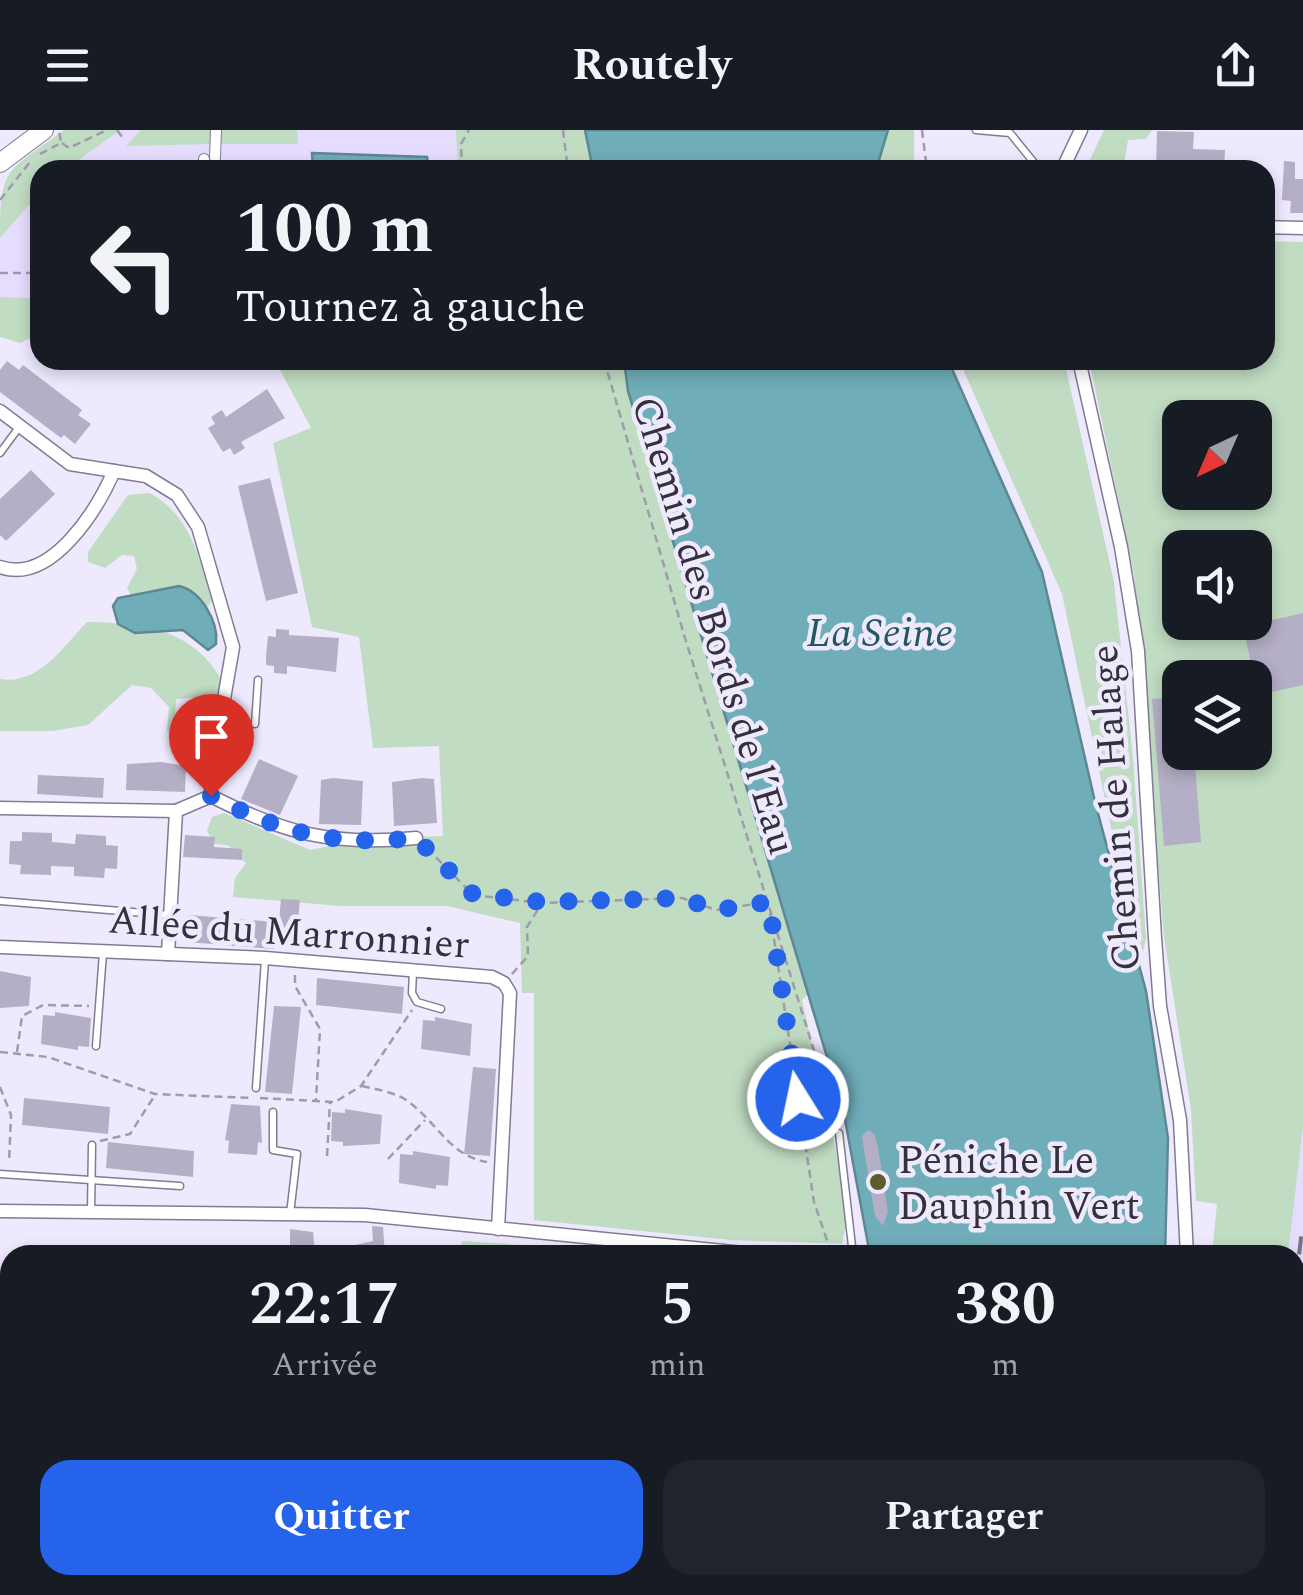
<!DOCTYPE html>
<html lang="fr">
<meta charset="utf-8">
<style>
body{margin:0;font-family:Spectral,serif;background:#20242c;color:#f1f3f6;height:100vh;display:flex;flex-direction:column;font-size:38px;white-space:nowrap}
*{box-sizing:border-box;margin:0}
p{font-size:32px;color:#9ea1a6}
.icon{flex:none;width:55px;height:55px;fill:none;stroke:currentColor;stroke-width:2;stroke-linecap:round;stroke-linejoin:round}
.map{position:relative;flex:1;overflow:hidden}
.details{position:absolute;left:0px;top:1115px;width:1305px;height:350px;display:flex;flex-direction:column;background:#171b24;border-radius:30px 30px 0 0;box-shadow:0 5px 15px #0003}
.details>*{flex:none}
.banner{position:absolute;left:30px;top:30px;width:1245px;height:210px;border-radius:30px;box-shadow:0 5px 15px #0003;background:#171b24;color:#f1f3f6;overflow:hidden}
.needle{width:65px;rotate:224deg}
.controls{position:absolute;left:1162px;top:270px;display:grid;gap:20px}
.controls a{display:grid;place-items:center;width:110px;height:110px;border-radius:20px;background:#171b24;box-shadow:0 5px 15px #0003;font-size:50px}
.pin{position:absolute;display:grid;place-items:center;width:85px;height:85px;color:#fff;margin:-102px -42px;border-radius:50% 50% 50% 0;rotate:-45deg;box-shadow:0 0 10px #0007}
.pin .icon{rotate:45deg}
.me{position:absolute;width:110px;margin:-55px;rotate:350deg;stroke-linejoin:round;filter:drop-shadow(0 0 8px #0008)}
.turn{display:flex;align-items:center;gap:35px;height:210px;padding:0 40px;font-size:45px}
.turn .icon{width:130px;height:130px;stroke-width:2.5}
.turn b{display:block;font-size:70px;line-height:85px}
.eta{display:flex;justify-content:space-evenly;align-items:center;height:170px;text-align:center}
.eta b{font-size:60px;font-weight:700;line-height:70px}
.cta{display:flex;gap:20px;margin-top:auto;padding:20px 40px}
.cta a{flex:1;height:115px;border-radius:30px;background:#2563eb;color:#fff;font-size:40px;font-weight:700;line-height:115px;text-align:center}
.cta a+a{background:#20242c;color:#f1f3f6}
header{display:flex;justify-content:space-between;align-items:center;height:130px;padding:0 40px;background:#171b24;font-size:45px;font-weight:700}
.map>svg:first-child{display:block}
.built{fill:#e6ddfe}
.green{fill:#c0dcc2;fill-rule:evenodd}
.water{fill:#6fadb9;stroke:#5d8893;stroke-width:2.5}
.building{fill:#b5aec7}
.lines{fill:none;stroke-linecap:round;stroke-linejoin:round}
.service-casing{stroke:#827b92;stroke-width:9}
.pedestrian-casing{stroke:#827b92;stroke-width:12}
.minor-casing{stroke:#827b92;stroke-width:15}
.secondary-casing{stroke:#827b92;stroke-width:20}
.path{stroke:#a09bac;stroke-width:2.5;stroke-dasharray:8 5;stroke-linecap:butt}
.service{stroke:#fff;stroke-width:6}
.pedestrian{stroke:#fff;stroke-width:10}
.minor{stroke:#fff;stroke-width:12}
.secondary{stroke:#fff;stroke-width:18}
.rail{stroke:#777381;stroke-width:4;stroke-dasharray:18 18;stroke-linecap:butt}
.route{stroke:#2563eb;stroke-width:18;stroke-dasharray:0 32.4}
.poi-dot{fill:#5c5d2b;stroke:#efe9fe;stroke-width:4}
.labels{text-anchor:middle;stroke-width:9;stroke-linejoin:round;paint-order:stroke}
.street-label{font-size:40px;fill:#34313b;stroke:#efe9fe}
.poi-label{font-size:40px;fill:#34313b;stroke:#efe9fe;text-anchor:start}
.water-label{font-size:42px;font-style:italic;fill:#235861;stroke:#efe9fe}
</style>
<header><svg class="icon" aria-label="menu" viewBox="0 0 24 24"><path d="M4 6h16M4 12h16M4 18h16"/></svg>Routely<svg class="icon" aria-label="share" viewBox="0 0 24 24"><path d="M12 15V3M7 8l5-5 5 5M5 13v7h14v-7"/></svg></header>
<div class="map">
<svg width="1303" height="1465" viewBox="0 0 1303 1465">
<rect width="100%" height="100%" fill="#efe9fe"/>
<g class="built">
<polygon points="120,0 456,0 458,40 61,40"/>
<polygon points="40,55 40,168 0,167 0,84"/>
<polygon points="1303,996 1303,1324 1295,1391 1295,1125 1288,1125"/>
</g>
<g class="green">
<path d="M64,0H120L65,40H40V62L0,108C0,34 7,43 64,0Z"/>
<polygon points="141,0 214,0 214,14 126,16"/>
<polygon points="218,0 297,0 298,14 219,14"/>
<polygon points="456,0 585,0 593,40 458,40"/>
<polygon points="887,0 914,0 914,40 875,40"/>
<polygon points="1104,0 1152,0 1146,9 1128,10 1123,40 1085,40"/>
<path d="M1265,111L1303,112V996L1288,1125H1212L1217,1074L1196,1071L1191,980L1164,807L1134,444L1089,230H1265ZM1180,288H1255V362H1180ZM1180,418H1255V492H1180ZM1180,548H1255V622H1180Z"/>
<polygon points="0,167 40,168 40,203 20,213 0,207"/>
<polygon points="268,230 624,230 628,261 809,863 802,870 849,1079 842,1114 731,1110 534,1090 534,863 522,863 520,793 447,776 341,776 233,767 235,748 246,733 228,715 215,714 207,701 212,687 224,683 310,720 365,709 443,706 439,616 373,618 359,507 312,497 273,313 311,298 279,238"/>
<polygon points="959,230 1064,230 1114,452 1133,627 1146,808 1140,837 1062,464"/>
<path d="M150,363C192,387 198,427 213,470L204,481L138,477L127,458L137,439L134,426L122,425L105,438L88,432V422L128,365Z"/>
<path d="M87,492C150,493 202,501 229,565L176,569L174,603L167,601L169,577L151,558L132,555L88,595L53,601H0V549C38,556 64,516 87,492Z"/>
<polygon points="462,1111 681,1125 460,1125"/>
</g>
<g class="water">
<polygon points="585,0 888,0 876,40 593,40"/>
<polygon points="312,23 427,27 429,40 313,40"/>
<polygon points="624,230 948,230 1042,442 1096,676 1146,861 1168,1008 1165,1125 870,1125 844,984 628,261"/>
<path d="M179,456C201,461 219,492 216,514L208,520L183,500L135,503L118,494L113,476L118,468Z"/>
<polygon points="843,1455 1150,1455 1149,1465 840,1465"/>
</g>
<g class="building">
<polygon points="1157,1 1194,2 1193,19 1225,20 1224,40 1156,40"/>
<polygon points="1284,31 1295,32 1295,49 1303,49 1303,83 1290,83 1291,71 1282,70"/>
<polygon points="7,231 19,240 23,235 82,280 78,285 91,294 75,314 64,305 61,308 0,262 0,240"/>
<polygon points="267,259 285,288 241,312 245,318 234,325 230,318 223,322 208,298 215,294 211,287 222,280 226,287"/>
<polygon points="31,340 55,364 6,411 0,405 0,369"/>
<polygon points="270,348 298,463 266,471 238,356"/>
<polygon points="1303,483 1303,555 1258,565 1243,497"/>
<polygon points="276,499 289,500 289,505 339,508 336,542 287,536 287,544 274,543 274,536 266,535 266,526 268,506 276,507"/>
<polygon points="1180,567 1180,622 1194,622 1201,712 1164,716 1152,569"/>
<polygon points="259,629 298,646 280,685 241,669"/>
<polygon points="161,632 186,636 185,662 126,660 127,634"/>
<polygon points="38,645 104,648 103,668 37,664"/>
<polygon points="333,648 363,651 361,695 319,694 321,650"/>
<polygon points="422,648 434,649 437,693 394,696 392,652"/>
<polygon points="22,702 52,703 52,712 75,714 76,704 106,706 106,715 118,716 117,739 105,738 104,748 74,746 74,737 51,736 51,745 20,744 21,735 9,734 10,711 22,711"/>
<polygon points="185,705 215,707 214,717 242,719 242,730 183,727"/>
<polygon points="281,769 300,770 297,803 278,802"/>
<polygon points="189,785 276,792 274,819 187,812"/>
<polygon points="0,841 31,847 29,876 0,878"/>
<polygon points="317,848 404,857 402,884 316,875"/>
<polygon points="274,876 301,877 292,964 265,962"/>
<polygon points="55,882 91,888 89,917 78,916 78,920 41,914 43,885 55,886"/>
<polygon points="435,887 472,894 470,926 421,919 423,890 435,891"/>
<polygon points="473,937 496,939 490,1026 464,1024"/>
<polygon points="24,968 110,977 108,1004 22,995"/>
<polygon points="231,974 260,976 262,1013 258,1012 257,1025 228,1023 229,1011 225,1010"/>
<polygon points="345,979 382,985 380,1014 343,1016 343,1012 331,1011 332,982 345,983"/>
<polygon points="868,1000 874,1004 878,1017 888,1082 883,1096 875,1086 864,1020 862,1006"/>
<polygon points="108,1012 194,1021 193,1047 106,1038"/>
<polygon points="413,1021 450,1027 448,1056 436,1055 436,1059 399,1053 400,1024 413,1025"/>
<polygon points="372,1096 383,1097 385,1125 333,1125 332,1120 373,1111"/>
<polygon points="290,1099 313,1102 315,1123 290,1122"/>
</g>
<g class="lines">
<g class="service-casing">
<g id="service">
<polyline points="976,0 1010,3 1040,40"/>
<polyline points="0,323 20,296"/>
<polyline points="255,594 258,550"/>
<polyline points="0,771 169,785"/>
<polyline points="413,842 412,863 417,872 441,879"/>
<polyline points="96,916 103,823"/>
<polyline points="256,958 265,830"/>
<polyline points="273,982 273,1020 297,1024 290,1084"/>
<polyline points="839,1003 853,1125"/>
<polyline points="0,1044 180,1056"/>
<polyline points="91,1083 92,1015"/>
</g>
</g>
<g class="pedestrian-casing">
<g id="pedestrian">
<polyline points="215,28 216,0"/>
<polyline points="204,29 204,40"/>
</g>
</g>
<g class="minor-casing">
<g id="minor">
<polyline points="1062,40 1081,0"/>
<polyline points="1265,97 1303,98"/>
<polyline points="1079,230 1121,417 1138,521 1155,808 1160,876 1180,990 1187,1125"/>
<polyline points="0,281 70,334 114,341"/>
<path d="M0,437C51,455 97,380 114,341L146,346L177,365L198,397L233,517L220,592"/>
<path d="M211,666C285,704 333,716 416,708"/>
<polyline points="0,678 176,681"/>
<polyline points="0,817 265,828 492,847 504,853 510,863 498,1099"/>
<polyline points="168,824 176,681 211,666 212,619"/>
<polyline points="0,1081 365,1085 764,1125"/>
<polyline points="0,1283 10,1283"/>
<polyline points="0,1430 10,1430"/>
<polyline points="1160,1465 1161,1455"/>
</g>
</g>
<g class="secondary-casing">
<polyline id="secondary" points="0,33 44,0"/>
</g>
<g class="path">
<polyline points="117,0 123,8"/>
<polyline points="563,0 568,40"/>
<polyline points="922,0 927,40"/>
<polyline points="62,13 69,18 107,0"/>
<polyline points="40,24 61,13 59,1"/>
<polyline points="462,40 461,14 469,0"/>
<polyline points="0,70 30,32"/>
<polyline points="0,143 40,143"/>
<polyline points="604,230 685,508 837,994"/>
<polyline points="427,718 473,765 542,773 682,768 716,780 767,772"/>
<polyline points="770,783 814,1072 832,1125"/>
<polyline points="512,844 528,826 527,797 542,773"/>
<polyline points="295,845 295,856 320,899 316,970"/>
<polyline points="0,922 48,927 155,964 252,968"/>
<polyline points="17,922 22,886 43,875 89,876"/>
<path d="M362,956C380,960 400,963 414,976C440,998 452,1026 487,1032"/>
<polyline points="0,957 11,985 9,1033"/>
<polyline points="260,968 335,972 361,956 412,880"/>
<polyline points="100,1011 130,1004 155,965"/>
<polyline points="327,1026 330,972"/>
<polyline points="388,1029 425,990"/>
<polyline points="425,1455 439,1465"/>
<polyline points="832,1465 835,1455"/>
<polyline points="1295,1465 1303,1404"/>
</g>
<use href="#service" class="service"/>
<use href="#pedestrian" class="pedestrian"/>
<use href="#minor" class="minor"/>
<use href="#secondary" class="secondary"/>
<g class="rail">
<polyline points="1295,1160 1303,1091"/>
<polyline points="1295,1233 1303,1165"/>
<polyline points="1268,1465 1269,1455"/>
</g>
</g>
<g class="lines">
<path class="route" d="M211,666C285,704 333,716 416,708L473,764L542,772L682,768L716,780L769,772L798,969"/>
</g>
<circle class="poi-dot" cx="878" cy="1052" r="10"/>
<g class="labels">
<g class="street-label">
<text transform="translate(715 495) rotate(73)" y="14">Chemin des Bords de l’Eau</text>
<text transform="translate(1114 678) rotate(-94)" y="14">Chemin de Halage</text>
<text transform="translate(289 801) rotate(4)" y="14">Allée du Marronnier</text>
</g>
<g class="poi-label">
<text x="898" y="1043">Péniche Le<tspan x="898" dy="46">Dauphin Vert</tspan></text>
</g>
<g class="water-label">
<text x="880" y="516">La Seine</text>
</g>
</g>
</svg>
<div class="controls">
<a><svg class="needle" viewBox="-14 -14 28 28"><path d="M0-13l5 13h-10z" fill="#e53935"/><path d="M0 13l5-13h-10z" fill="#9ea1a6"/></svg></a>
<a><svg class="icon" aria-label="sound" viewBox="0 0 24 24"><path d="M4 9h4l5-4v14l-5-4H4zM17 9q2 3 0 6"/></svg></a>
<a><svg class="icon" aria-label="layers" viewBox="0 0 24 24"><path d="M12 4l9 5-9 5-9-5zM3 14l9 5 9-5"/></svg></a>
</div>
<div class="pin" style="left:211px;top:666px;background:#d93025"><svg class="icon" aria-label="arrive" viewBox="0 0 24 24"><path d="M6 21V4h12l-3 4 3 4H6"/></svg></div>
<svg class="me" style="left:798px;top:969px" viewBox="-20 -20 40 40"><circle r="17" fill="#2563eb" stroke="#fff" stroke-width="3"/><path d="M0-11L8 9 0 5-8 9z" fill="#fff"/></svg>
<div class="banner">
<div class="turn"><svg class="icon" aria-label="left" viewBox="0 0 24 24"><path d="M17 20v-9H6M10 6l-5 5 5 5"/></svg><div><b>100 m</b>Tournez à gauche</div></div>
</div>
<section class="details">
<div class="eta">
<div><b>22:17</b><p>Arrivée</p></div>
<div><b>5</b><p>min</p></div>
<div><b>380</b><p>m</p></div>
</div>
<div class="cta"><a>Quitter</a><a>Partager</a></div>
</section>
</div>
